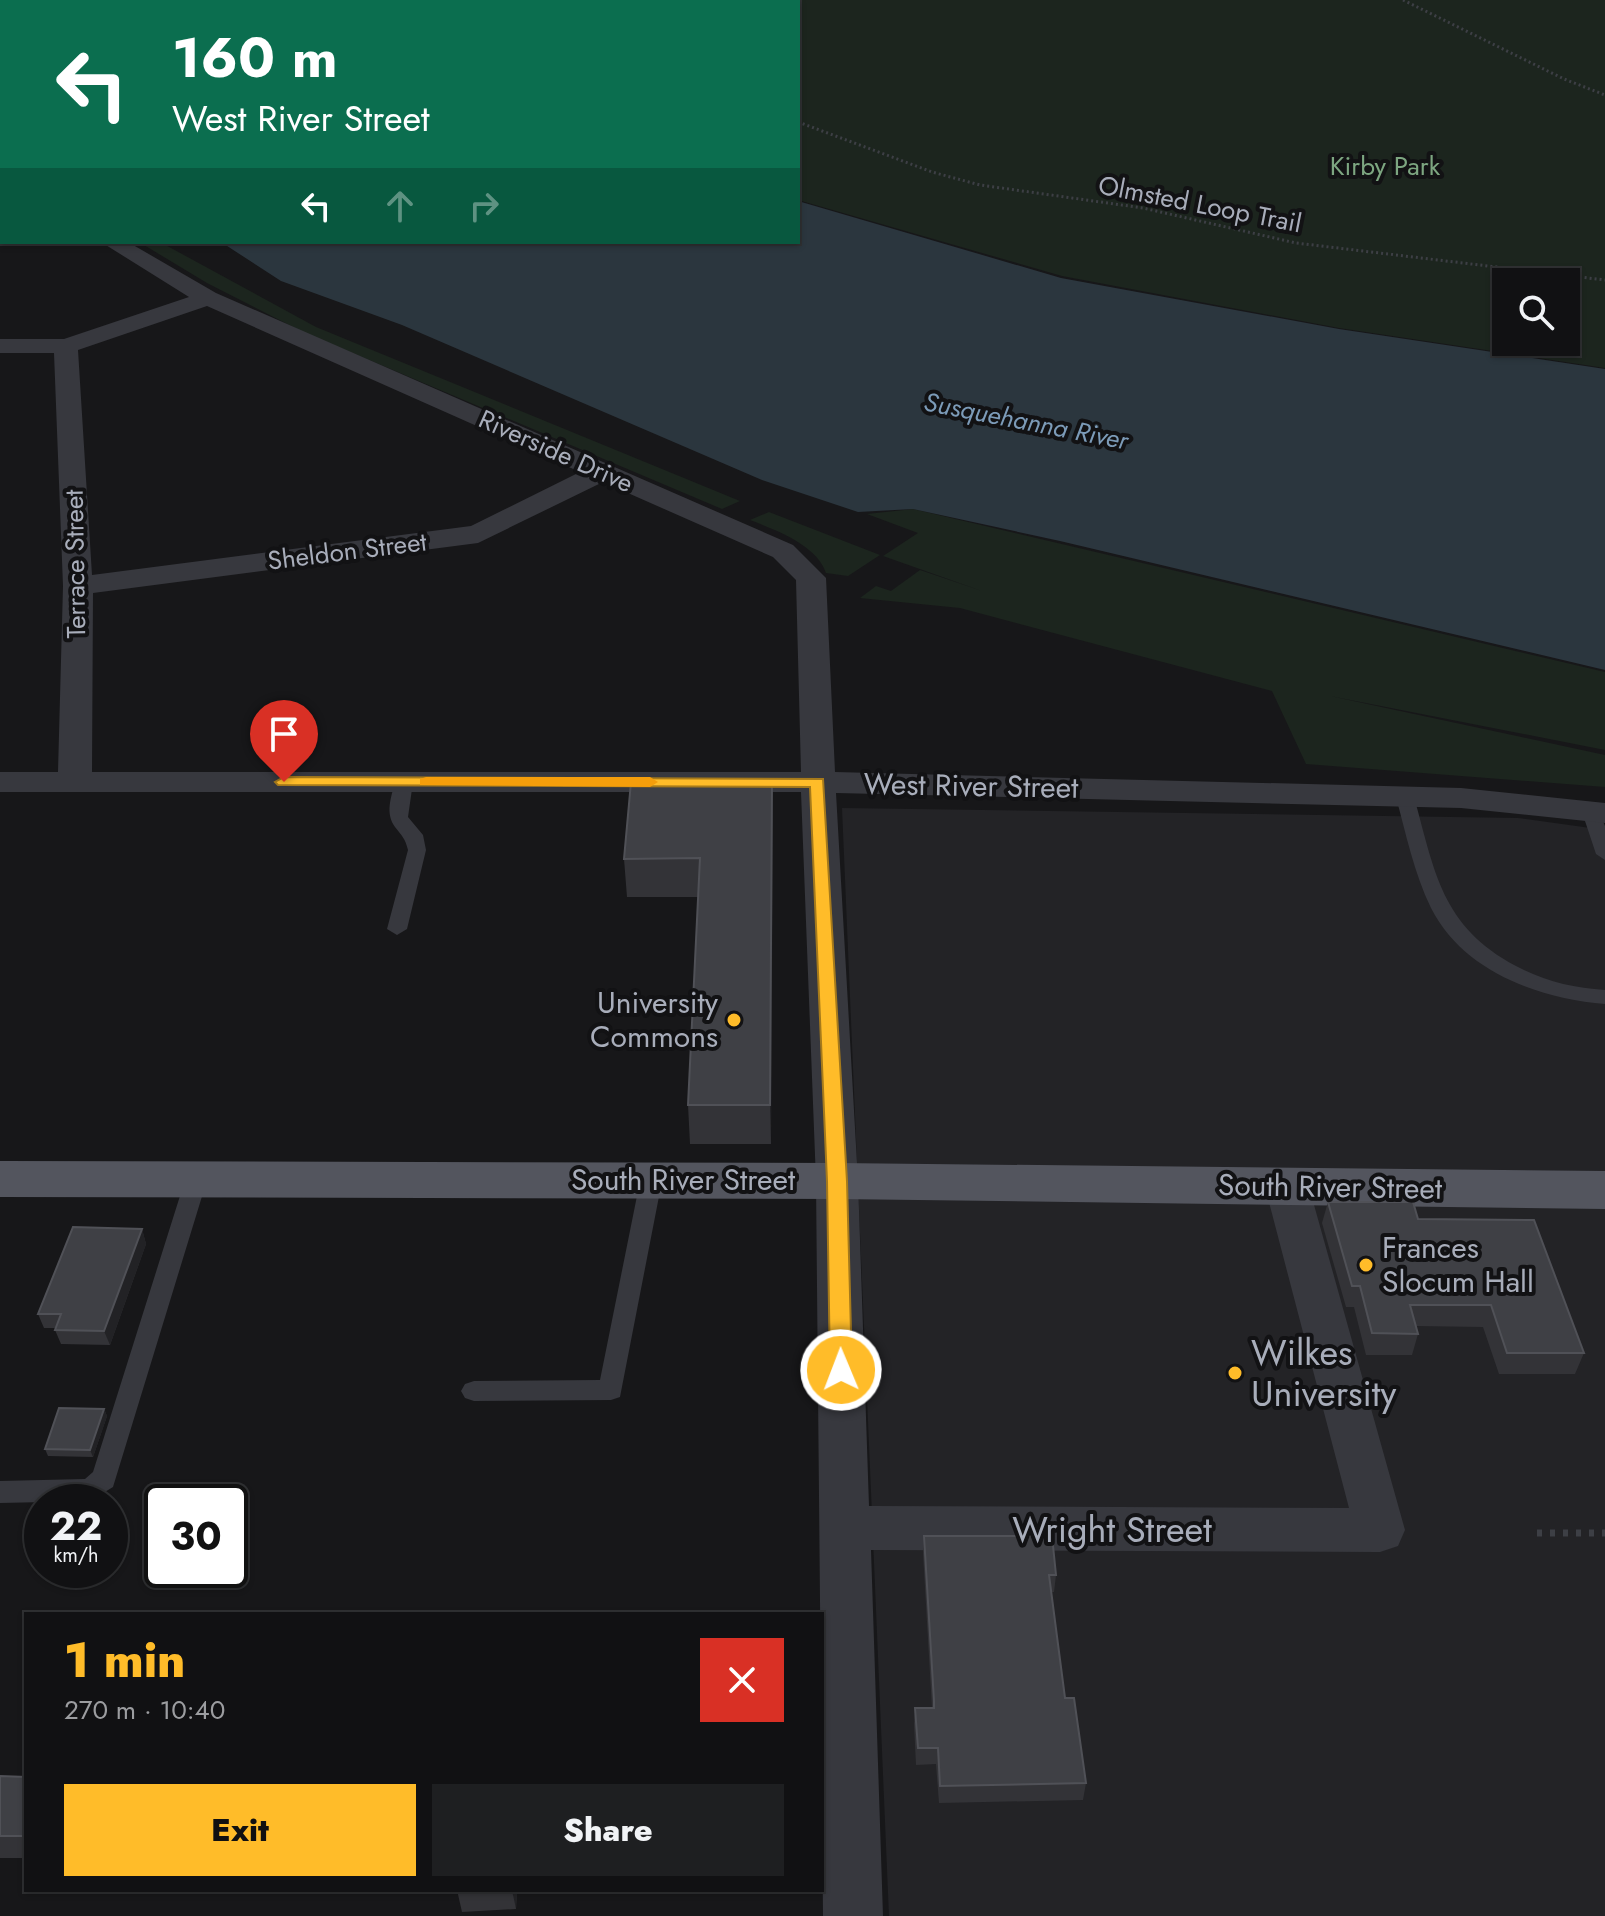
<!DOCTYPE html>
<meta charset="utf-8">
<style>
body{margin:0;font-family:Jost,sans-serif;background:#1e1f21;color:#f1f3f6;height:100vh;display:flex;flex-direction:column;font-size:30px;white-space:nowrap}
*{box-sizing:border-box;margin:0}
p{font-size:26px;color:#9c9da0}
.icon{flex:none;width:44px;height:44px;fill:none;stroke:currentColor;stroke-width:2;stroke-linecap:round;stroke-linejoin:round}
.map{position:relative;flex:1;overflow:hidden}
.details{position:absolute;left:24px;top:1612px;width:800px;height:280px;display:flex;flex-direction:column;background:#111113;border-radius:0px;box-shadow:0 2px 6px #0004,0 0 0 2px #303133}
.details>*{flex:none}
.banner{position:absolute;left:0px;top:0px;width:800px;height:244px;box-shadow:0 2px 6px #0004,0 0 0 2px #303133;background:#0b6e4f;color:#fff;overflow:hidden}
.controls{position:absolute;left:1492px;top:268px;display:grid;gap:16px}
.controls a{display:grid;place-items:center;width:88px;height:88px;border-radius:0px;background:#111113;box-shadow:0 2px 6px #0004,0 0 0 2px #303133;font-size:40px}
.speed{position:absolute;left:24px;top:1484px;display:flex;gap:16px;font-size:40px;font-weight:700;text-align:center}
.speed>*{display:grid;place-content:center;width:104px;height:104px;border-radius:50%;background:#111113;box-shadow:0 2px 6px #0004,0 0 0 2px #303133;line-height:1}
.speed small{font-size:20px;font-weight:400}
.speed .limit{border:4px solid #111;border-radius:12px;background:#fff;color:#111}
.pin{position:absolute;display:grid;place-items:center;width:68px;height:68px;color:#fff;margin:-82px -34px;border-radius:50% 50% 50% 0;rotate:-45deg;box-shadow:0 0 8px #0007}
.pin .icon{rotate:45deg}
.me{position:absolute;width:88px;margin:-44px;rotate:359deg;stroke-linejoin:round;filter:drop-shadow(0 0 6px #0008)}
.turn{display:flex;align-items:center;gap:28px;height:168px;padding:0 40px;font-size:36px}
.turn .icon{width:104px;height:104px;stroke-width:2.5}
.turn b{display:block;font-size:56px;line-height:68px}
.lanes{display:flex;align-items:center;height:76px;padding:0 40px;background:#0003;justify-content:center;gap:40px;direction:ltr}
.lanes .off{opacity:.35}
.round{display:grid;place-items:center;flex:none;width:84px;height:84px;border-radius:0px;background:#1e1f21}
.head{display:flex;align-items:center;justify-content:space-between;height:136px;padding:0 40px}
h1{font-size:48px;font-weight:800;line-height:60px;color:#ffbc29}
.button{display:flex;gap:16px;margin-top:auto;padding:16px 40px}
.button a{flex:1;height:92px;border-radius:0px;background:#ffbc29;color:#111;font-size:32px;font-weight:800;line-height:92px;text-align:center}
.button a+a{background:#1e1f21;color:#f1f3f6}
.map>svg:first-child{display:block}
.built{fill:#232326}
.green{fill:#1c251e;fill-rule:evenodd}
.water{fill:#2b363e}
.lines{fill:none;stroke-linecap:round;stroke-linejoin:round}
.path-far1{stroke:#3d3f45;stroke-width:3;stroke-dasharray:2 3;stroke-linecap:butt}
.path{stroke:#3d3f45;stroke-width:7;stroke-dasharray:5 8;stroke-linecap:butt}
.service{fill:#37383e;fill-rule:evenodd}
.minor{fill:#37383e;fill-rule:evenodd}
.primary{fill:#53555e;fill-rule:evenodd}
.wall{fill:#333337}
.shaded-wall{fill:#222225}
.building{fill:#3f4045;stroke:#505157;stroke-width:2}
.route{fill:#ffbc29;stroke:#a67a1b;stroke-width:2}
.slow{fill:#f59e0b}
.poi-dot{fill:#ffbc29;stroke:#121214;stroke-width:3}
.labels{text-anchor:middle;stroke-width:8;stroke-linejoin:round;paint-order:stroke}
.far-park-label{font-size:26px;fill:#7da681;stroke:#121214}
.far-street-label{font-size:26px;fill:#a8adba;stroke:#121214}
.far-water-label{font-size:26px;font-style:italic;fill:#7c9bb8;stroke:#121214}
.street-label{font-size:30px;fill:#a8adba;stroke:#121214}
.poi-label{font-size:30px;fill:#a8adba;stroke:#121214;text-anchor:end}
.near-poi-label{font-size:36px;fill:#a8adba;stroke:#121214;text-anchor:start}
.near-street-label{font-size:36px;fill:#a8adba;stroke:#121214}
</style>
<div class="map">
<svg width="1605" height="1916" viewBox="0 0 1605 1916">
<rect width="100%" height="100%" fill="#171719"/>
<polygon class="built" points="842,808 1518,818 1605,830 1605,1916 889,1916"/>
<g class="green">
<path d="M424,0H1605V368L1339,328L1062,276L798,200V2ZM1506,282H1566V342H1506Z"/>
<polygon points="139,242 160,242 316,327 740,501 722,509 303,332 207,283"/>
<polygon points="913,509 1605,672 1605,750 1330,696 1605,755 1605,787 1306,764 1272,691 960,608 860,598 876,586 891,591 920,570 982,591 883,556 918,533 867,514"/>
<path d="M769,512L880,555L848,576L826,573C817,545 776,530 750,520Z"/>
</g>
<g class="water">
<polygon points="0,0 420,0 422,2 2,2 2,50"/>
<polygon points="798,201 1061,278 1339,329 1605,369 1605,670 1060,541 913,509 858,512 762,480 402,325 281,281 221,242 798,242"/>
</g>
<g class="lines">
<g class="path-far1">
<polyline points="1403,0 1564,79 1605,95"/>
<polyline points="775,2 780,0"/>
<polyline points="798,122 932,172 980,185 1143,208 1296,243 1605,280"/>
</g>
<polyline class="path" points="1537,1533 1605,1533"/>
<g class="service">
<path d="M404,777L413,782L408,817L423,835L426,850L407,929L397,935L387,929L408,850C405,838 402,836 395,827C385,813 391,798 395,782Z"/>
<path d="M1405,792L1414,797C1435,872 1441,926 1516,966C1544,981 1573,988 1605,990V1004C1537,998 1463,971 1431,908C1414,873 1406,834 1396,797Z"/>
<polygon points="1591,807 1597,808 1605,826 1605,860 1596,854 1582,812"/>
<polygon points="196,1172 204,1174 207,1180 113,1487 90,1501 0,1503 0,1481 85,1479 93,1472 185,1180 188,1174"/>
<polygon points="651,1173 659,1175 662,1181 620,1397 611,1400 474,1401 465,1398 461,1391 465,1384 474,1381 600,1380 640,1181 643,1175"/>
</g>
<g class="minor">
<rect x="0" y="148" width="2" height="14"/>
<rect x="0" y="214" width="2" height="12"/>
<path d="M101,242H128L216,293L793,545L826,578L835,772L1461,788L1605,803V823L1461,808L836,793L858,1181L869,1506L1349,1508L1265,1187L1272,1176L1287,1171L1302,1176L1309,1187L1405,1530L1398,1546L1380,1552L871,1550L883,1916H823L816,1181L801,792H0V772H58L63,586L54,353H0V339H64L189,297ZM207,306L580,472L471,526L92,575L78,350ZM603,482L773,557L796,580L801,772H92L93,593L478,543Z"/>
</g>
<polygon class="primary" points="0,1161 837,1163 1605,1171 1605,1209 837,1199 0,1197"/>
</g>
<g class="wall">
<polygon points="772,782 771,1144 690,1144 688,1105 698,897 627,897 624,859"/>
<polygon points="1328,1202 1418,1219 1584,1353 1575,1374 1499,1374 1483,1327 1416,1326 1418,1334 1412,1355 1366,1355 1354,1307 1346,1307 1322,1223"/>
<polygon points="142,1229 146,1244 110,1345 61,1344 55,1330 56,1328 44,1328 38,1314"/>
<polygon points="104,1409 107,1416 93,1457 48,1456 45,1449"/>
<polygon points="924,1536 1056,1575 1054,1592 1051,1592 1065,1698 1086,1783 1083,1800 939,1803 936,1764 916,1765 914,1724 915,1708 932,1708 923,1553"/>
<polygon points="0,1776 26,1777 26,1858 0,1858"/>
<polygon points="457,1890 517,1890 516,1909 462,1912"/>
</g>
<g class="shaded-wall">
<polygon points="772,782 773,819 771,1144 770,1105"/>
<polygon points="142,1229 146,1244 110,1345 104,1331"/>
<polygon points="104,1409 107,1416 93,1457 90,1450"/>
<polygon points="512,1890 517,1890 516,1909"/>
</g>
<g class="building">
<polygon points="631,782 772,782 770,1105 688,1105 700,858 624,859"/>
<polygon points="1328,1202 1413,1202 1418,1219 1534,1220 1584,1353 1507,1353 1491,1305 1410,1305 1418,1334 1372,1333 1360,1286 1352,1286"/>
<polygon points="73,1227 142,1229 104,1331 55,1330 61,1314 38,1314"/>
<polygon points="59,1408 104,1409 90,1450 45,1449"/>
<polygon points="924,1536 1052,1536 1056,1575 1049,1575 1065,1698 1074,1698 1086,1783 940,1786 938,1748 918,1748 915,1708 934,1708 934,1701"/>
<polygon points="0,1776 26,1777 26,1836 0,1836"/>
</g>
<polygon class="route" points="284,777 823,779 847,1181 852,1370 849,1377 841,1379 833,1377 830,1370 827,1181 810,787 278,785 275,782"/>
<polygon class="slow" points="426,777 650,777 658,782 650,787 420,785 420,779"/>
<g class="poi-dot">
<circle cx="734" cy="1020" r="8"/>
<circle cx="1366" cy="1265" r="8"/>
<circle cx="1235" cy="1373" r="8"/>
</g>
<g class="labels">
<g class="far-park-label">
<text x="1385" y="175">Kirby Park</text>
</g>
<g class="far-street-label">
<text transform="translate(1200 204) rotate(11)" y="9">Olmsted Loop Trail</text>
<text transform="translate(556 451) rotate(24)" y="9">Riverside Drive</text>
<text transform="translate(347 551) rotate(-7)" y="9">Sheldon Street</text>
<text transform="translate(75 564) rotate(-91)" y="9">Terrace Street</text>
</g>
<g class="far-water-label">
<text transform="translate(1026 421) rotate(11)" y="9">Susquehanna River</text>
</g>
<g class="street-label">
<text transform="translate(971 786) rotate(1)" y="10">West River Street</text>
<text x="683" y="1190">South River Street</text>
<text transform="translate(1330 1187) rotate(1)" y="10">South River Street</text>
</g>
<g class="poi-label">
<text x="718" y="1013">University<tspan x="718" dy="34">Commons</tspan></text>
<text x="1382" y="1258" text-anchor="start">Frances<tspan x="1382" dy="34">Slocum Hall</tspan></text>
</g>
<g class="near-poi-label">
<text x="1251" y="1365">Wilkes<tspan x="1251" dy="41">University</tspan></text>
</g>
<g class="near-street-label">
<text x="1112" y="1542">Wright Street</text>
</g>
</g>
</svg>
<div class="controls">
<a><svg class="icon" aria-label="search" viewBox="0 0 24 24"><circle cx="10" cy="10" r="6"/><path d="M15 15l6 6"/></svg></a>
</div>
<div class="speed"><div>22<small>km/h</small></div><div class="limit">30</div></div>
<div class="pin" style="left:284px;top:782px;background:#d93025"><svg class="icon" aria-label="arrive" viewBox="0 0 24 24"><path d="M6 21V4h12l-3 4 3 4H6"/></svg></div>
<svg class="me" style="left:841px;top:1370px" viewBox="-20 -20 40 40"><circle r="17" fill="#ffbc29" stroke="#fff" stroke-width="3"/><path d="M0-11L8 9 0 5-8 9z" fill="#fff"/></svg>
<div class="banner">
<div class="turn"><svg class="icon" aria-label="left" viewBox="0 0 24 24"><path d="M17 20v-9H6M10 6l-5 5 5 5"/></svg><div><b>160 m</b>West River Street</div></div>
<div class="lanes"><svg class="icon" aria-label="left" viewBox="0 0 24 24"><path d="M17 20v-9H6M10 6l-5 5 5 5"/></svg><svg class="icon off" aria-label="ahead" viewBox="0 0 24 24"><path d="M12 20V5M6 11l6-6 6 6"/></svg><svg class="icon off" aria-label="right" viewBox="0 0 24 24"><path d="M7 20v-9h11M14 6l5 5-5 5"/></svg></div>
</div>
<section class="details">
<div class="head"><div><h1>1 min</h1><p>270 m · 10:40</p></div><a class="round" style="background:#d93025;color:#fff"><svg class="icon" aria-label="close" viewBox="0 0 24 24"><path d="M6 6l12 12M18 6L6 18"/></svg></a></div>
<div class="button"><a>Exit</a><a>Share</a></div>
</section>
</div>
